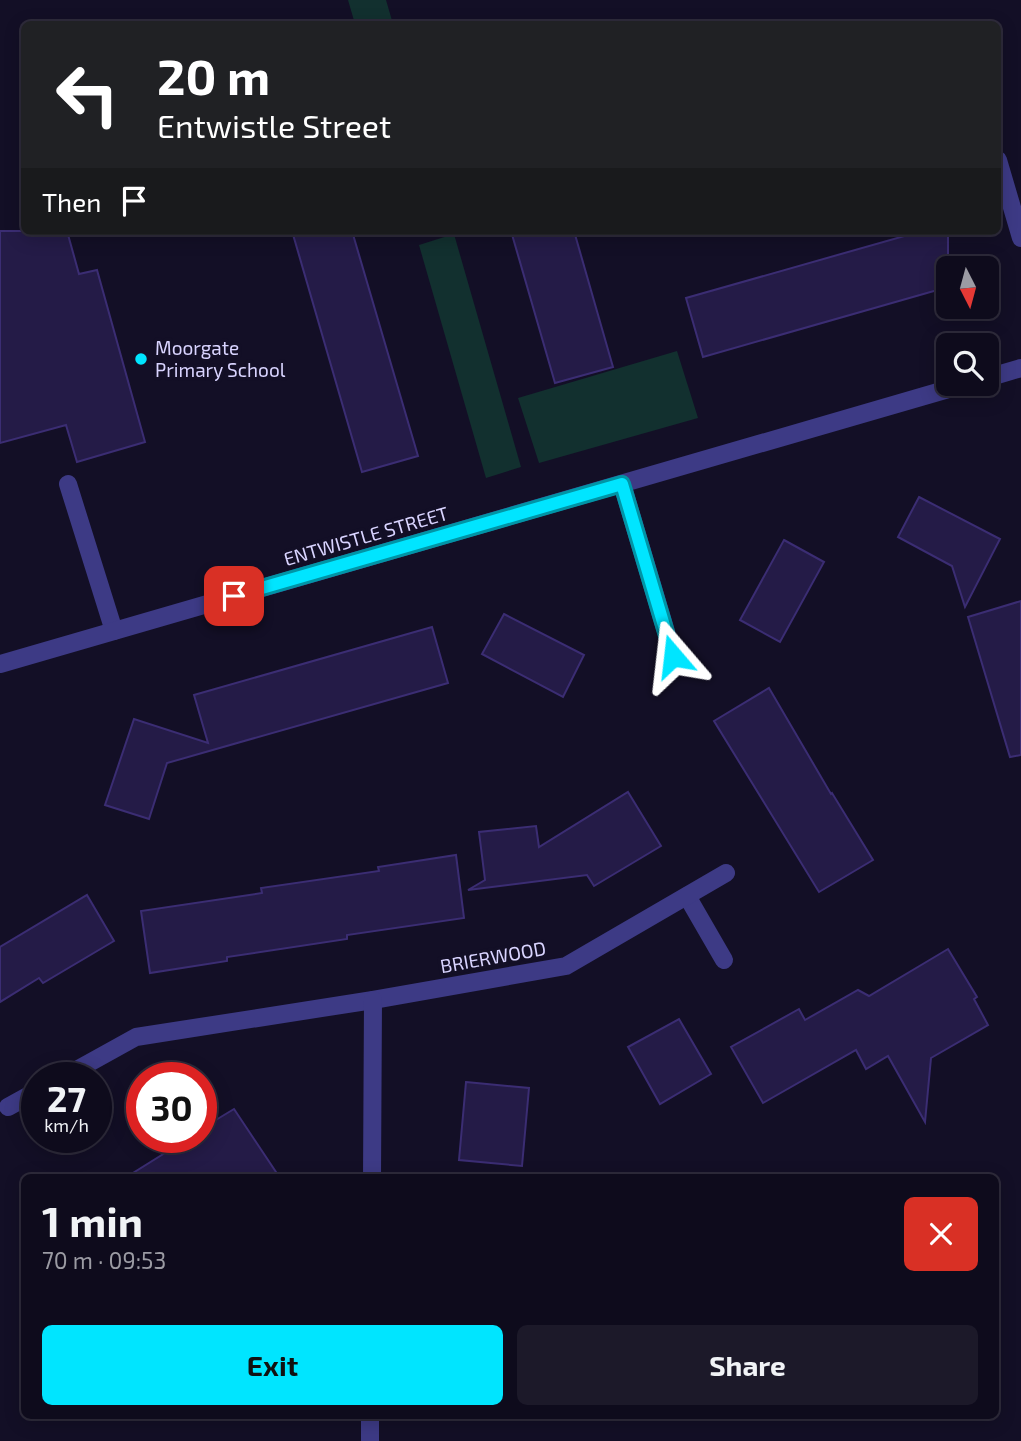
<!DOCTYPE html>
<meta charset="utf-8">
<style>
body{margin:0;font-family:"Exo 2",sans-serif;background:#1c1929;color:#f1f3f6;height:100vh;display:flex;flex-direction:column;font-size:26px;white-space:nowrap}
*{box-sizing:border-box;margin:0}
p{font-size:23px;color:#9b9ba3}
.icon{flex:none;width:38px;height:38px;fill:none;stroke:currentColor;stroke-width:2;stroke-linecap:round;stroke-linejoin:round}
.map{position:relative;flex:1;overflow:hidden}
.drawer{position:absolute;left:21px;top:1174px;width:978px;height:245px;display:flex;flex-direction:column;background:#0e0b1c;border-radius:10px;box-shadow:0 4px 18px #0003,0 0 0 2px #2e2b3b}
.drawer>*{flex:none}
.banner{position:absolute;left:21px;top:21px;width:980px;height:214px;border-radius:10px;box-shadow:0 4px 18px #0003,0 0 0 2px #2e2b3b;background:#202124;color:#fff;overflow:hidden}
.needle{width:46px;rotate:174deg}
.buttons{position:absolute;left:936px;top:256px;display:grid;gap:14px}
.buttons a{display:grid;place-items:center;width:63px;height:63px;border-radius:10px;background:#0e0b1c;box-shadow:0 4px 18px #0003,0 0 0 2px #2e2b3b;font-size:35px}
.speed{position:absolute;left:21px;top:1062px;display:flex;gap:14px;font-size:35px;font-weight:700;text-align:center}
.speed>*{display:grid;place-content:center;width:91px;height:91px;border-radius:50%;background:#0e0b1c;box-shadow:0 4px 18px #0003,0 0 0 2px #2e2b3b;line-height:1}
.speed small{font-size:18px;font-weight:400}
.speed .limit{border:10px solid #d22;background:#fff;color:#111}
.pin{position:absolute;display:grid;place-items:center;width:60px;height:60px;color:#fff;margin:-30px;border-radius:14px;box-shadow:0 4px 10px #0006}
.me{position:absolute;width:77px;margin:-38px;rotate:343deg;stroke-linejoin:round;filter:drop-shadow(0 0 5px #0008)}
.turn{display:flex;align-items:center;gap:24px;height:147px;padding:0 21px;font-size:32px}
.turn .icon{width:91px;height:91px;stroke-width:2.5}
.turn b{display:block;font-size:49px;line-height:60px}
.then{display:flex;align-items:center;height:66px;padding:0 21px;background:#0003;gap:14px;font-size:26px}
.round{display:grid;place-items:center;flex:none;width:74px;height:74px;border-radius:10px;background:#1c1929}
.overview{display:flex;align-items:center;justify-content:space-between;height:119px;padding:0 21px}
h1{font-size:42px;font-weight:700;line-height:52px}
.button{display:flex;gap:14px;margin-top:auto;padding:14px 21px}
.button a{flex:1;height:80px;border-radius:10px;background:#00e5ff;color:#111;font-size:28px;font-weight:700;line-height:80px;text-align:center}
.button a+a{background:#1c1929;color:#f1f3f6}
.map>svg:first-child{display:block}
.green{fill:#12302f}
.building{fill:#241b47;stroke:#3b2d73;stroke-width:2}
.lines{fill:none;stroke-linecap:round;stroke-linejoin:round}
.service{stroke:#3d3a85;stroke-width:18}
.minor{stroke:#3d3a85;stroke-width:18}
.route-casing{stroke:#0095a6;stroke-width:18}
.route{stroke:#00e5ff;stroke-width:12}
.poi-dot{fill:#00e5ff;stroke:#130f26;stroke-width:2.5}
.labels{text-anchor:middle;stroke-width:7;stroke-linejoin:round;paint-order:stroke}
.poi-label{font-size:19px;fill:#d9d4ff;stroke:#130f26;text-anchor:start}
.street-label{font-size:19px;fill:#d9d4ff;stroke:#130f26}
</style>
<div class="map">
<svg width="1021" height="1441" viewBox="0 0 1021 1441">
<rect width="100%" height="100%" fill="#130f26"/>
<g class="green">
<polygon points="348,0 386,0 393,24 355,24"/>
<polygon points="454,234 521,467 486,478 419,245"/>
<polygon points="677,351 698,418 539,463 518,398"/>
</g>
<g class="building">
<polygon points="0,231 67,231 79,274 97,270 145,442 77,462 66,425 0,443"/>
<polygon points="292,231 352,231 418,456 362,472"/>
<polygon points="511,231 574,231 613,367 555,383"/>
<polygon points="922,231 948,231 948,287 703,357 686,298"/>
<polygon points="919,497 1000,539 965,607 952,566 898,537"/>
<polygon points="784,540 824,562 780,642 740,620"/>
<polygon points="1021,601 1021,755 1010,757 968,617"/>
<polygon points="504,614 584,655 563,697 482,654"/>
<polygon points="432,627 448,683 167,763 149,819 105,805 134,719 208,743 194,695"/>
<polygon points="769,688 831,794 832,793 873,860 819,892 714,721"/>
<polygon points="628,792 661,846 594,886 587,875 468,890 485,880 479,832 536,826 539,847"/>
<polygon points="456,855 464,918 347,935 347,939 227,957 227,961 150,973 141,911 262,893 261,888 379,871 378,867"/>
<polygon points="87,895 114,941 43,983 39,978 0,1002 0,947"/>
<polygon points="948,949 977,997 974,999 988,1025 931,1058 925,1122 888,1056 866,1069 856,1050 763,1103 731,1047 799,1009 805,1020 858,990 869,996"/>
<polygon points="679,1019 711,1074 660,1104 628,1047"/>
<polygon points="466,1082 529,1088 522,1166 459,1160"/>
<polygon points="234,1109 280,1178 125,1178 189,1138 201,1138 201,1129"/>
</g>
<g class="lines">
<g class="service">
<polyline points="998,160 1021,238"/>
<polyline points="68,484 114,631"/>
</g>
<g class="minor">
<polyline points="987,378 1021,368"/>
<polyline points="622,484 673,655"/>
<polyline points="0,664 969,383"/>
<polyline points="687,896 724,960"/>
<polyline points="62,1078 136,1037 373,1000 566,966 726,873"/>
<polyline points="96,1101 99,1105"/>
<polyline points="8,1107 37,1091"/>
<polyline points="372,1178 373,1000"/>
<polyline points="370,1441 370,1416"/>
</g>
</g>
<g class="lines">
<g class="route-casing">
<polyline id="route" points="234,596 622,484 673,656"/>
</g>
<use href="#route" class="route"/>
</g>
<circle class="poi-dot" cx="141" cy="359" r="7"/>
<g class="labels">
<g class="poi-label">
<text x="155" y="355">Moorgate<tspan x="155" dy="22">Primary School</tspan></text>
</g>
<g class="street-label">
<text transform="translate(366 536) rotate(-16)" y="7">ENTWISTLE STREET</text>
<text transform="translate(493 957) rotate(-10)" y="7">BRIERWOOD</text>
</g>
</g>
</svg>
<div class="buttons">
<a><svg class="needle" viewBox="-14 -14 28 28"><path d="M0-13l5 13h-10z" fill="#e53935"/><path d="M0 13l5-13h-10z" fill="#9b9ba3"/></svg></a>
<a><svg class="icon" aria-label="search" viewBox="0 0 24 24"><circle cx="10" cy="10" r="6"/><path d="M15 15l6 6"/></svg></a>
</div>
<div class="speed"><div>27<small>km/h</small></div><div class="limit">30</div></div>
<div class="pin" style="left:234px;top:596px;background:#d93025"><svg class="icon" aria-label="arrive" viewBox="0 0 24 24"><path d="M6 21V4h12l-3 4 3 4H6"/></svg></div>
<svg class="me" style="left:673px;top:656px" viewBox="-20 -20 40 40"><path d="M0-17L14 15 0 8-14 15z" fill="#00e5ff" stroke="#fff" stroke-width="4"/></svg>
<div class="banner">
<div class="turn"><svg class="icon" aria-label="left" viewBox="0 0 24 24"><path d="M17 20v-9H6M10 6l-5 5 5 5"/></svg><div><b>20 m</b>Entwistle Street</div></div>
<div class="then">Then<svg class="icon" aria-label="arrive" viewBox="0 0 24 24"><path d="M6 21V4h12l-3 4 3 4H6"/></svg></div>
</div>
<section class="drawer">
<div class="overview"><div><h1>1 min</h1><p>70 m · 09:53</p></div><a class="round" style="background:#d93025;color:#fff"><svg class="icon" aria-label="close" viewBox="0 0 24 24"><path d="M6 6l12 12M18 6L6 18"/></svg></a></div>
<div class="button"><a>Exit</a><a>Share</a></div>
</section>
</div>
